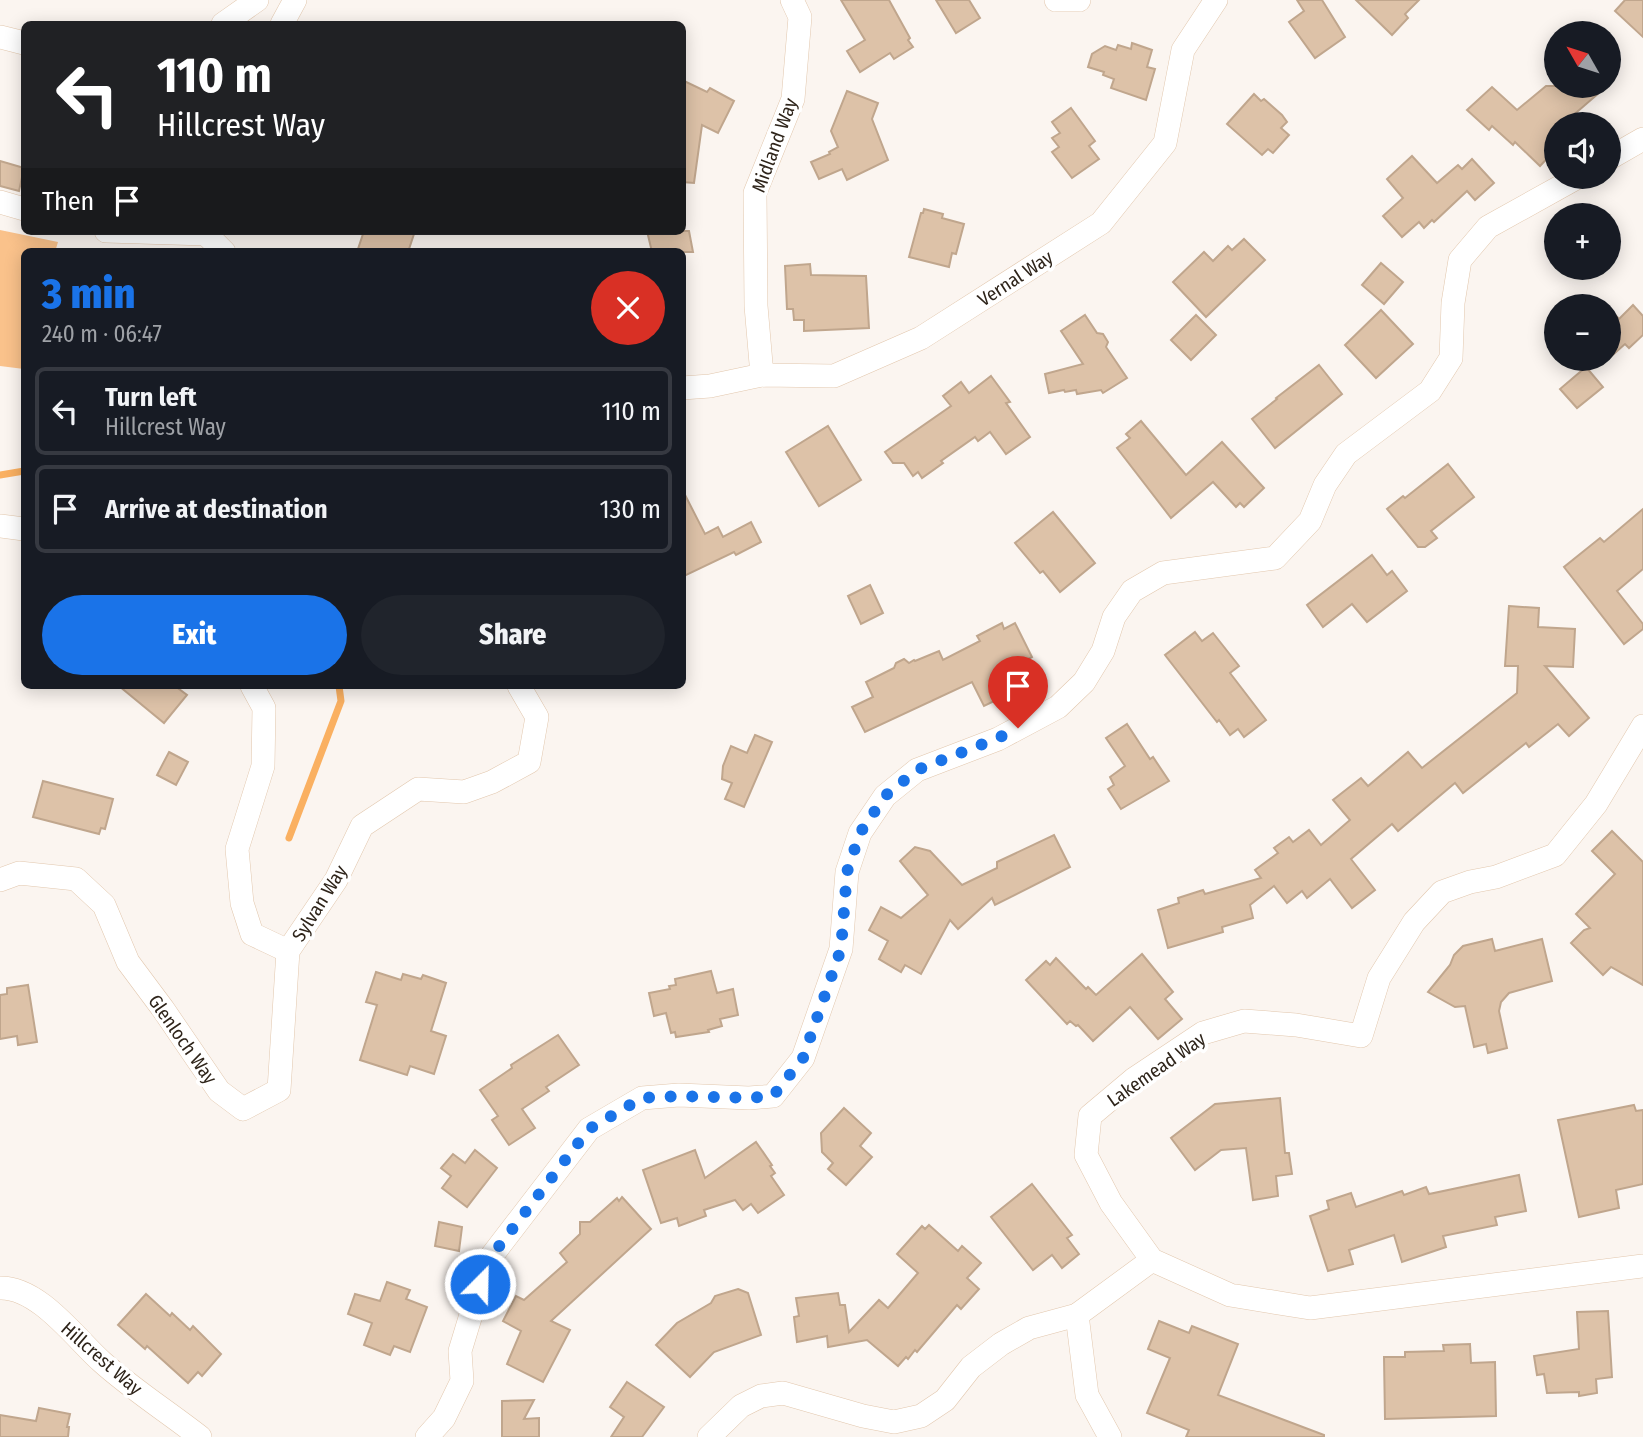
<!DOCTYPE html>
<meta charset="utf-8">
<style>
body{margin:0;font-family:"Fira Sans Condensed",sans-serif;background:#20242c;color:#f1f3f6;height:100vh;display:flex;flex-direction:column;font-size:26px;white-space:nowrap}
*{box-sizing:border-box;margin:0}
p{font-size:23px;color:#9ea1a6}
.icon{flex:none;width:38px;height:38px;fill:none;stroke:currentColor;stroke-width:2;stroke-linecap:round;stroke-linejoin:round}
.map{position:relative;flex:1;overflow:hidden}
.drawer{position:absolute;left:21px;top:248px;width:665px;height:441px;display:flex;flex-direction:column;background:#171b24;border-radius:10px;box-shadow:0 4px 18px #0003}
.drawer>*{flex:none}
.hud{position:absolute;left:21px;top:21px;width:665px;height:214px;border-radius:10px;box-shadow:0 4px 18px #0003;background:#202124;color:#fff;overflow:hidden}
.needle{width:46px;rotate:309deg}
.buttons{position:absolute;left:1544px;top:21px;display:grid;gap:14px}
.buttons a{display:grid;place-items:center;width:77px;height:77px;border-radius:50%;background:#171b24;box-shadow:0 4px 18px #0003;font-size:35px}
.pin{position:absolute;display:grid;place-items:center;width:60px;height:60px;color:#fff;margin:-72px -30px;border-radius:50% 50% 50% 0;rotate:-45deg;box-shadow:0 0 7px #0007}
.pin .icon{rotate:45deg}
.me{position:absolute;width:77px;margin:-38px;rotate:23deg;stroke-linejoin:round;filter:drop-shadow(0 0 5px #0008)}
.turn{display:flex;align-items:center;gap:24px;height:147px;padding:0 21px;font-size:32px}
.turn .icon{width:91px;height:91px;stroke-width:2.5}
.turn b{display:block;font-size:49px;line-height:60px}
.then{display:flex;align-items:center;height:66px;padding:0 21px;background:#0003;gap:14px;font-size:26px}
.round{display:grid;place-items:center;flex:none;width:74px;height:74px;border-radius:37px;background:#20242c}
.overview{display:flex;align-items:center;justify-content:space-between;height:119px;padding:0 21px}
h1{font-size:42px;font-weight:800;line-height:52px;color:#1a73e8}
.action{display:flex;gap:14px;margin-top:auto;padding:14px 21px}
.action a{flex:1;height:80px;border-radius:42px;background:#1a73e8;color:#fff;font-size:28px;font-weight:800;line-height:80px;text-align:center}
.action a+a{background:#20242c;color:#f1f3f6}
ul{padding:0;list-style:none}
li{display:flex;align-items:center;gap:21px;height:88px;margin:0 14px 10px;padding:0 7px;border:4px solid #363941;border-radius:10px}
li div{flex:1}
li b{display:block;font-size:26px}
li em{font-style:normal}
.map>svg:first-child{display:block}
.green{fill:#fac28b}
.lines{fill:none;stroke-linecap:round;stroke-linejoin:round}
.stream{stroke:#fab061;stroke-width:7}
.building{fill:#ddc2a8;stroke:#c0a68d;stroke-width:2}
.street-casing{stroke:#e2c7ad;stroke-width:24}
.street{stroke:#fff;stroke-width:23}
.route{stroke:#1a73e8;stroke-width:12;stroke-dasharray:0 21.6}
.labels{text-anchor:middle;stroke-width:7;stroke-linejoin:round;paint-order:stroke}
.street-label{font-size:19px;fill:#2e241a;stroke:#fff}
</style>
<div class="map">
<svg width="1643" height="1437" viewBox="0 0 1643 1437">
<rect width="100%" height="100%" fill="#fbf5f0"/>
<polygon class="green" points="0,230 58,242 55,252 24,252 24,369 0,366"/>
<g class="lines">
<g class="stream">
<polyline points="0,475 24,471"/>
<polyline points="289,838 341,701 339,686"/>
</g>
</g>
<g class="building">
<polygon points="841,0 889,0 910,38 908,40 913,47 894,59 890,53 860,72 847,51 865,40"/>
<polygon points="936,0 969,0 980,18 956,33"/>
<polygon points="1297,0 1322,0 1345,37 1315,58 1289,22 1304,11"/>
<polygon points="1356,0 1419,0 1405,14 1408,18 1392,35"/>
<polygon points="1625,0 1643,0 1643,37 1615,11"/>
<polygon points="1132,43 1152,50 1147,67 1155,69 1146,100 1111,88 1114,79 1103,75 1104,72 1088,67 1092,54 1105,46 1116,50 1118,45 1131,49"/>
<polygon points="682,80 707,92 710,88 734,101 718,133 702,125 694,183 682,182"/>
<polygon points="1546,86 1607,86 1563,124 1556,124 1556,130 1547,138 1556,149 1540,166 1515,142 1513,145 1492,126 1489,130 1467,110 1492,87 1517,110"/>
<polygon points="847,91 878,103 872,119 888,160 847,180 842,169 819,179 811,162 830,154 829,152 838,147 831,131"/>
<polygon points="1254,94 1261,101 1264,99 1282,115 1287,122 1281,128 1289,135 1273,153 1268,149 1262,155 1227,124"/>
<polygon points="1071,108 1095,141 1089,146 1099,159 1072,178 1052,152 1059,147 1052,138 1060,133 1052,122"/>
<polygon points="1412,156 1437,183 1458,165 1462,169 1472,159 1494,183 1475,200 1467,191 1434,222 1432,220 1424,228 1419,222 1402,237 1383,216 1403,198 1387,179"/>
<polygon points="0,161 24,168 19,191 0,186"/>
<polygon points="924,209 943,214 942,218 964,224 956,254 952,253 949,267 909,257 921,213 923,213"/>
<polygon points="364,231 415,231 408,252 357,252"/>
<polygon points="647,231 689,231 693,252 652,252"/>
<polygon points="1244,239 1265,260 1206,317 1173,282 1204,252 1213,261 1228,246 1232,250"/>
<polygon points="1381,263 1403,282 1384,304 1362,285"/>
<polygon points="810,264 811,275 866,276 869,328 804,331 804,320 794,320 793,309 787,309 785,266"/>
<polygon points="1633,305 1643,316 1643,335 1629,348 1625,344 1608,359 1608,307 1619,319"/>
<polygon points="1381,310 1413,344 1376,378 1345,345"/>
<polygon points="1085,315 1097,333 1103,334 1108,342 1106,347 1127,378 1103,393 1101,390 1077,394 1076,390 1065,392 1064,390 1049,393 1045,374 1083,364 1061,331"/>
<polygon points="1196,315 1216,335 1191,360 1171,340"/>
<polygon points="1319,365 1342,394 1275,448 1252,419 1277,399 1276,398"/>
<polygon points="1586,367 1603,387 1577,408 1560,389"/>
<polygon points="991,376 1010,402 1006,403 1030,437 1006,454 990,432 978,441 975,437 941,461 943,463 922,478 918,472 913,476 904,463 893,463 885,452 951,406 943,396 961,382 969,393"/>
<polygon points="1141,421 1186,475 1222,442 1264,488 1244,507 1240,503 1236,507 1213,482 1171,518 1117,448 1130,438 1126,434"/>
<polygon points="828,426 861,480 819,506 786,452"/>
<polygon points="1448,464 1474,497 1431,531 1437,538 1425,547 1418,547 1387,509 1403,496 1405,498"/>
<polygon points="682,489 705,534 718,527 723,537 751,522 761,542 736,555 734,552 682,577"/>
<polygon points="1643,509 1643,569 1617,591 1643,624 1643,629 1624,644 1564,567 1600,538 1604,542"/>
<polygon points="1053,512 1095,563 1060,592 1043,571 1040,573 1015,543"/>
<polygon points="1372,555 1387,575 1392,571 1407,591 1367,622 1352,604 1323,627 1307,605"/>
<polygon points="870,585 883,613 861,624 848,596"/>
<polygon points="1509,606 1539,608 1538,627 1575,629 1573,667 1545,666 1589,718 1569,736 1558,724 1529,747 1526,743 1463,793 1455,783 1398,831 1392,824 1351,859 1375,890 1352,908 1330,879 1307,898 1302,891 1287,903 1274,886 1250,905 1253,918 1222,927 1223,932 1168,948 1158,910 1179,903 1178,898 1203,890 1205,894 1261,878 1255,870 1278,853 1274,848 1289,837 1293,842 1309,830 1321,845 1350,820 1333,800 1361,778 1368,786 1408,752 1422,768 1517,693 1518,666 1505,666"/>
<polygon points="1002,623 1004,629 1015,623 1032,657 1001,673 1011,693 984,706 972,682 865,732 852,707 873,697 866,682 894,668 896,663 904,659 909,663 914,660 915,661 939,651 943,660 980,641 977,636"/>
<polygon points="1195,632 1202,641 1213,633 1239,666 1230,673 1266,720 1244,737 1238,729 1230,735 1219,720 1217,722 1165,655"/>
<polygon points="119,686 175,686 187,695 164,723"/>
<polygon points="1127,724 1150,759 1153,757 1169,781 1121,809 1108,789 1114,785 1110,777 1125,766 1106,738"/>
<polygon points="755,735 772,742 744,807 725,799 732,783 722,779 723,766 731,746 747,753"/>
<polygon points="169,752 188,762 176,785 157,775"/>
<polygon points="43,781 113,799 105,829 101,828 99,834 33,817"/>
<polygon points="1612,831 1643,862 1643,985 1611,967 1603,975 1571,943 1584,930 1590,928 1576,914 1615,874 1592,851"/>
<polygon points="1054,835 1070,867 995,905 992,898 958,929 950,920 921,974 905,965 901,972 879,959 888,941 869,930 881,907 901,918 928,895 900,861 915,847 930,851 962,885 997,868 997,862"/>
<polygon points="1492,939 1495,951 1542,939 1552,981 1509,993 1501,1002 1499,1011 1507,1048 1488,1053 1486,1044 1474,1047 1465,1006 1455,1007 1428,992 1450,965 1454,955 1463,946"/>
<polygon points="1142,954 1173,992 1165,999 1182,1019 1158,1039 1130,1007 1093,1041 1078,1025 1076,1026 1070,1021 1067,1024 1026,980 1046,961 1050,965 1056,958 1086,989 1088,987 1096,995"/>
<polygon points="711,971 717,993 733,989 738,1015 720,1019 722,1026 708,1030 709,1032 676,1037 675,1032 671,1033 666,1013 654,1016 649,993 670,989 669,986 676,985 675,979"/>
<polygon points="376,972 401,980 403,974 421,979 423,975 446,983 431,1031 446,1036 434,1074 410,1066 407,1075 360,1060 377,1005 366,1002"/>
<polygon points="28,985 37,1042 18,1045 17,1036 0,1039 0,995 7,994 7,988"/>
<polygon points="558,1035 579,1065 546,1087 549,1091 522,1109 535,1128 509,1145 492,1120 498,1116 480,1090 512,1068 511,1065"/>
<polygon points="1280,1098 1285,1153 1289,1153 1292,1174 1276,1176 1278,1196 1253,1200 1246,1148 1221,1150 1195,1170 1171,1138 1215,1104"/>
<polygon points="1634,1105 1636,1111 1643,1110 1643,1184 1616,1190 1619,1208 1579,1217 1558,1120"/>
<polygon points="844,1108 871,1133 860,1146 872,1157 846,1185 828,1169 833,1163 822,1152 821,1133"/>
<polygon points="756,1142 772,1165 770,1166 775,1173 771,1176 784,1195 758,1213 751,1204 743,1210 735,1200 704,1210 706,1216 679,1226 677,1218 661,1223 643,1170 695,1150 705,1178"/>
<polygon points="475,1150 497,1168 467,1207 442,1188 451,1176 441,1168 453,1154 465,1163"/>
<polygon points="1519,1175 1526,1211 1495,1217 1497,1225 1443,1236 1446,1247 1402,1262 1394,1235 1349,1250 1353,1264 1328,1271 1310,1216 1329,1209 1327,1201 1351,1193 1356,1207 1402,1191 1404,1195 1426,1187 1429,1194"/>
<polygon points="1032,1184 1072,1235 1067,1238 1079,1254 1062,1268 1052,1255 1033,1270 991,1217"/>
<polygon points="622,1197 651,1229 551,1321 570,1330 543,1382 507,1364 521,1331 503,1321 516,1296 524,1300 567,1262 560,1253 580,1234 580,1222 590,1222 617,1198 619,1201"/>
<polygon points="439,1222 462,1227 459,1251 435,1246"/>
<polygon points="929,1225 958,1251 962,1246 981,1263 967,1278 979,1289 961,1309 957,1305 917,1352 915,1350 908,1359 906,1357 898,1366 867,1340 828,1347 827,1336 797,1342 794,1317 799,1316 796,1298 838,1293 840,1305 845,1305 849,1332 879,1300 888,1308 918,1273 897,1254 922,1226 925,1229"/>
<polygon points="387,1282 410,1290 406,1299 427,1307 410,1352 394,1346 390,1355 364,1345 372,1323 348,1314 355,1294 380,1301"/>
<polygon points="738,1289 748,1293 761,1335 714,1352 690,1377 656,1345 677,1323 711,1303 715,1296"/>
<polygon points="146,1294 170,1316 172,1313 190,1330 193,1326 221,1354 202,1376 198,1372 188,1383 147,1346 145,1349 118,1325"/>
<polygon points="1608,1311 1612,1377 1596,1379 1597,1393 1579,1396 1579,1392 1547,1393 1544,1374 1537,1375 1534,1356 1579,1349 1577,1312"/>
<polygon points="1159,1321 1189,1333 1192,1326 1238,1344 1218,1395 1324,1435 1324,1437 1186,1437 1189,1430 1147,1413 1170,1358 1148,1349"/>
<polygon points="1470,1344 1471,1363 1495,1362 1496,1416 1385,1419 1384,1357 1405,1357 1405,1352 1444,1351 1443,1345"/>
<polygon points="627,1382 664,1407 642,1437 611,1437 624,1417 610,1407"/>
<polygon points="534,1400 524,1419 539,1418 539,1437 502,1437 502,1401"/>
<polygon points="39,1408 70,1414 67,1427 69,1427 68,1437 0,1437 0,1415 36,1421"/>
</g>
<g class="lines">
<g class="street-casing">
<g id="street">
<polyline points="1056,0 1079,0"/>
<polyline points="223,24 257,0"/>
<polyline points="282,24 295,0"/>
<polyline points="0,37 24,43"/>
<polyline points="1608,159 1643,139"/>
<polyline points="0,202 24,209"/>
<polyline points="106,231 206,234"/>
<polyline points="207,231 206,234 224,252"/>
<polyline points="762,375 756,306 755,193 793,99 800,17 792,0"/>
<polyline points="682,388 710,386 762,375 834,376 921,338 1101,223 1165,143 1183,50 1216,0"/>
<polyline points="0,526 24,529"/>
<polyline points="252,686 264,708 263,766 237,849 242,903 252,934 288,951"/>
<polyline points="1643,726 1596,804 1555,855 1496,877 1470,882 1442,892 1414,922 1379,978 1361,1036 1296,1025 1244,1021 1203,1033 1134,1079 1090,1116 1086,1155 1111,1203 1152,1260 1230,1295 1310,1308 1643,1266"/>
<polyline points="0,880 19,873 76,879 104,905 128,962 163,1009 219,1091 243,1109 279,1090 288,951 336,880 362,826 418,789 464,792 492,782 529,762 537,717 519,686"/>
<path d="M0,1288C39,1287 76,1339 102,1362C132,1389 168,1412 200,1437"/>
<polyline points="1077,1315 1087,1395 1110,1437"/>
<polyline points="427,1437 444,1418 462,1381 460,1351 487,1262 589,1129 642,1098 679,1095 749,1098 773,1096 803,1058 841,949 847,872 860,833 885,796 917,770 998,739 1058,707 1084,682 1103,651 1114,617 1132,591 1163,573 1275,558 1310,521 1325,485 1346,454 1430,391 1451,358 1453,303 1460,260 1488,227 1578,177"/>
<polyline points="709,1437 741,1406 761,1396 783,1393 863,1416 894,1422 921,1416 945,1400 971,1367 1001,1344 1029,1328 1077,1315 1152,1260"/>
</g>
</g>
<use href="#street" class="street"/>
</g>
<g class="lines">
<polyline class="route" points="480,1284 487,1262 589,1129 642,1098 679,1096 749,1098 773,1096 803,1058 841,949 847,872 860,833 885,796 917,770 998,738 1018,728"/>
</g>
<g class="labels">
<g class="street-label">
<text transform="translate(774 145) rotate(-70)" y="7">Midland Way</text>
<text transform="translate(1015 278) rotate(-33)" y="7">Vernal Way</text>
<text transform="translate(319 903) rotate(-58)" y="7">Sylvan Way</text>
<text transform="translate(183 1039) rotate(55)" y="7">Glenloch Way</text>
<text transform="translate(1156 1069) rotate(-35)" y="7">Lakemead Way</text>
<text transform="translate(102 1358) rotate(41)" y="7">Hillcrest Way</text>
</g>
</g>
</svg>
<div class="buttons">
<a><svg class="needle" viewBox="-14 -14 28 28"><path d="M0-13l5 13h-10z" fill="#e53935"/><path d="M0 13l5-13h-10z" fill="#9ea1a6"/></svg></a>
<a><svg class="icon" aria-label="sound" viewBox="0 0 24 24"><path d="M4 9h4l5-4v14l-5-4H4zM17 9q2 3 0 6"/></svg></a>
<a>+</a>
<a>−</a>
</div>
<div class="pin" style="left:1018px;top:728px;background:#d93025"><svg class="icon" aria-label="arrive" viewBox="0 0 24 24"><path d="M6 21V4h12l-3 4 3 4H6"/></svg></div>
<svg class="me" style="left:480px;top:1284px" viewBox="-20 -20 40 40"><circle r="17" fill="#1a73e8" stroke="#fff" stroke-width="3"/><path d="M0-11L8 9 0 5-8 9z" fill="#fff"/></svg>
<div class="hud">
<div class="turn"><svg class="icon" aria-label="left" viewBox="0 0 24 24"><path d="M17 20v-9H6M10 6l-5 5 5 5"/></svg><div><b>110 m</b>Hillcrest Way</div></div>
<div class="then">Then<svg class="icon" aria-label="arrive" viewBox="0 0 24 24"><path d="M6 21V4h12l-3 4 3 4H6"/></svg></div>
</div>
<section class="drawer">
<div class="overview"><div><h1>3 min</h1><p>240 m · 06:47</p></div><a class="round" style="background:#d93025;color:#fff"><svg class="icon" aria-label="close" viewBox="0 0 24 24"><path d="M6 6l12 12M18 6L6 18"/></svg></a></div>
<ul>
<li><svg class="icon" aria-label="left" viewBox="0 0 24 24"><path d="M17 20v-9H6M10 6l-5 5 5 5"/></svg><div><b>Turn left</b><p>Hillcrest Way</p></div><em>110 m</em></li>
<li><svg class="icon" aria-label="arrive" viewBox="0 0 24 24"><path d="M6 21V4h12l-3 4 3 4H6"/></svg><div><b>Arrive at destination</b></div><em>130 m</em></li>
</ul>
<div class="action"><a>Exit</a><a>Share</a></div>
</section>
</div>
